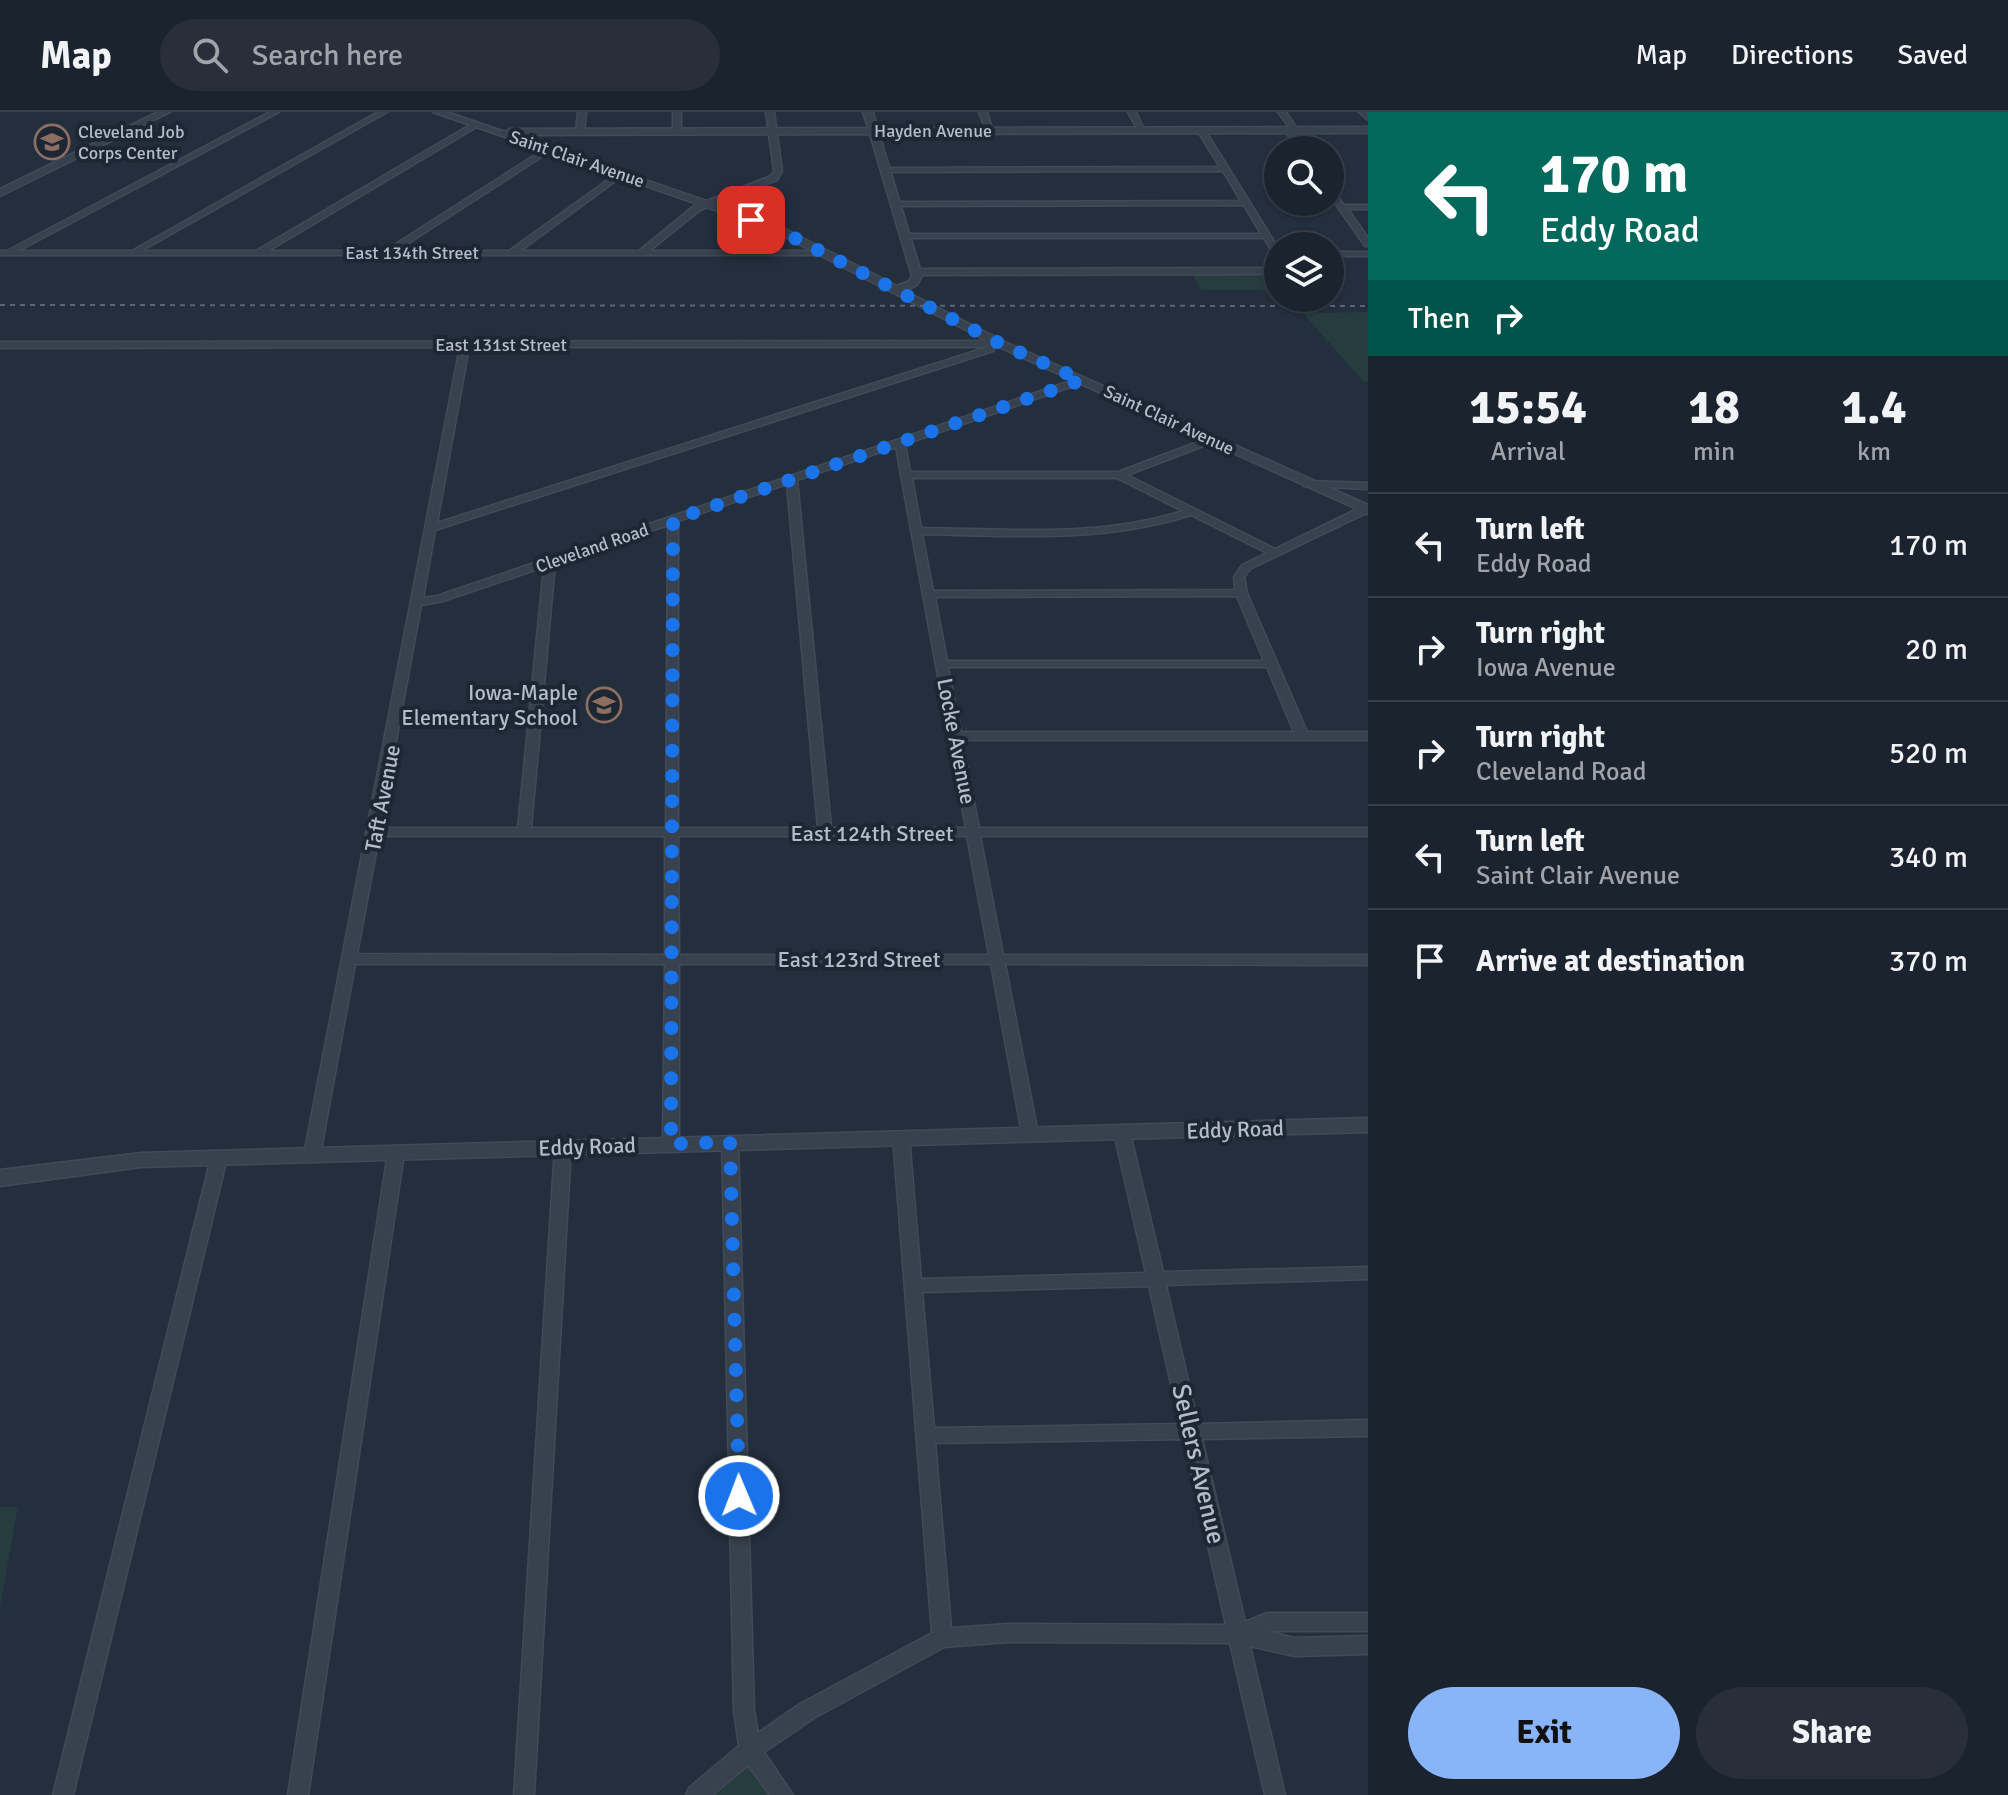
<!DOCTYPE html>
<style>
body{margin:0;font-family:Signika,sans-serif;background:#282f3a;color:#f1f3f6;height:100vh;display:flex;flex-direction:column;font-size:30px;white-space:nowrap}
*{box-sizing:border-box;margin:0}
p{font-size:26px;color:#a0a4aa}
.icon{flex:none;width:44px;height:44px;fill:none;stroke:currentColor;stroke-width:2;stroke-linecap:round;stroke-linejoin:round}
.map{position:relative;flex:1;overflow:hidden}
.details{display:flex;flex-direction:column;background:#1b232e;width:640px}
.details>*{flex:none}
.guide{background:#00695c;color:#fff;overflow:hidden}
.fabs{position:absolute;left:1264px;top:24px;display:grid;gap:16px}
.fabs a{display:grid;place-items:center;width:80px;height:80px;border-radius:50%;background:#1b232e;box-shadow:0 2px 6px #0004,0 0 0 2px #39404a;font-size:40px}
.pin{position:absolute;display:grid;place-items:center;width:68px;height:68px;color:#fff;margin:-34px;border-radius:16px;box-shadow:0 4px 12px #0006}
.me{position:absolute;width:88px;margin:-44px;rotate:359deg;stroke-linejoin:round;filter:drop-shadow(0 0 6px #0008)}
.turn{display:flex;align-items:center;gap:28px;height:168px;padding:0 40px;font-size:36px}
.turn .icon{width:104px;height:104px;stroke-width:2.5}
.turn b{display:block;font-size:56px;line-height:68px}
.then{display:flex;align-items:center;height:76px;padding:0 40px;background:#0003;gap:16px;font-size:30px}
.eta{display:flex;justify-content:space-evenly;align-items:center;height:136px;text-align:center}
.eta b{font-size:48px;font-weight:800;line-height:56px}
.action{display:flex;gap:16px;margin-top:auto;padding:16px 40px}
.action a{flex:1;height:92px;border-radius:48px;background:#8ab4f8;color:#111;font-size:32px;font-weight:800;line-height:92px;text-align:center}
.action a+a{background:#282f3a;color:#f1f3f6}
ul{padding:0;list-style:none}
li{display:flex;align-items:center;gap:24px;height:104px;padding:0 40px;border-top:2px solid #39404a}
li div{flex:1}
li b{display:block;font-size:30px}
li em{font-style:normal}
header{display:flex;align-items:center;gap:48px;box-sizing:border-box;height:112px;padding:0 40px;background:#1b232e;border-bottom:2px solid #39404a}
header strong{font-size:38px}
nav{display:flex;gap:44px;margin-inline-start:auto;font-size:28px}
.search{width:560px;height:72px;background:#282f3a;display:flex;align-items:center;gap:20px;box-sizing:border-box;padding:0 28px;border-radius:44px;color:#a0a4aa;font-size:30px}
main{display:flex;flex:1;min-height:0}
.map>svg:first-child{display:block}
.green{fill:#263c3f}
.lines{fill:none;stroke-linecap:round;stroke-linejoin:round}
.minor-casing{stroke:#414a57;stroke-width:3}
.tertiary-casing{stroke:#414a57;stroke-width:3}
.minor{fill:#38414e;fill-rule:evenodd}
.tertiary{fill:#38414e;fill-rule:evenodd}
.rail{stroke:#5a6575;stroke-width:2;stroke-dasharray:5 5;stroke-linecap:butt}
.route{stroke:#1a73e8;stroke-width:14;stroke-dasharray:0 25.2}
.labels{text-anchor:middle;stroke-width:8;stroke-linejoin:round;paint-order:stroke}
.far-street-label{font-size:18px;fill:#b4bcc9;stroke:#1d2633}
.far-poi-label{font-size:18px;fill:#b4bcc9;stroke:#1d2633;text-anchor:start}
.poi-label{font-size:22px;fill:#b4bcc9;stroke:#1d2633;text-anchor:end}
.street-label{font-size:22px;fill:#b4bcc9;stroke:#1d2633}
.near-street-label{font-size:26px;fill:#b4bcc9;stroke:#1d2633}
</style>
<header>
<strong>Map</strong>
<div class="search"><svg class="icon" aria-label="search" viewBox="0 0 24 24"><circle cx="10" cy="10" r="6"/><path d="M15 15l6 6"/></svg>Search here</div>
<nav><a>Map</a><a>Directions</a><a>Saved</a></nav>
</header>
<main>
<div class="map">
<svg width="1368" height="1683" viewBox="0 0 1368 1683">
<rect width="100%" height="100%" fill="#242f3e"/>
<g class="green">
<polygon points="1191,159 1278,159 1278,178 1201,178"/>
<polygon points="1368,200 1368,270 1364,270 1303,201"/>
<polygon points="0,1395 18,1395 0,1495"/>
<polygon points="750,1638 783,1683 696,1683"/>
</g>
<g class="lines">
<g class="minor-casing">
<g id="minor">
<polygon points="270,0 279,0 18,139 132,139 378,0 387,0 141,139 256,139 475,10 478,14 268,139 385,139 546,36 550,38 549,40 396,139 509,139 619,60 622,60 622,64 520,139 639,139 694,94 771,64 774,59 766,0 774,0 782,59 777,68 700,98 649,139 823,139 827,141 823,143 0,143 0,139 7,139"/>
<polygon points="578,0 586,0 584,19 580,21 576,19"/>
<polygon points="673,0 681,0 681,19 677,21 673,19"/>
<polygon points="979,0 987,0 993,20 986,18"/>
<polygon points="1128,0 1136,0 1145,20 1139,20"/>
<polygon points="1278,0 1286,0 1299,20 1293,20"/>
<polygon points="1359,0 1367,0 1368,8"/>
<polygon points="1201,16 1205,18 1278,136 1278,145 1275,145 1264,126 906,126 902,124 906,122 1261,122 1244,93 896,94 892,92 896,90 1241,89 1223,59 886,60 882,58 886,56 1220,55 1197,18"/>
<polygon points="1284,16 1290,16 1305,38 1297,38"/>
<polygon points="1330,76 1344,93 1368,93 1368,97 1348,97 1368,126 1368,134 1365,134 1330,84"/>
<rect x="1330" y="140" width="38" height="4"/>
<polygon points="1278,156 1278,162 917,163 913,160 917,157"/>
<path d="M1001,229L1005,232L1004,234L992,235L994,237L993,239L435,418L423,486L437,484L1079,266H1085V270L905,332L910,360H1118L1211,325L1216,328L1214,330L1127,363L1275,437L1361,395H1368V400L1250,457L1244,465L1247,481L1307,620H1368V628H962L979,716H1368V724H980L1003,843H1368V853L1005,852L1038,1022L1035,1026H1025L1022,1022L991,852H679V1032L677,1036H665L663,1032L665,852H355L320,1043L318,1047H306L304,1043L460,235L0,236V230ZM469,235H988L437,411ZM896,335L901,363L966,716H831L797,368ZM912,366H1117L1183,399C1098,426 1009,417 921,416ZM787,372L818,716H678V409ZM1191,403L1267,441L1242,453L1234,465L1235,478L933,479L922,422C1013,424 1103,431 1191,403ZM668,413L666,716H531L555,451ZM544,455L518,716H380L421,493L443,489ZM1237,484L1264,549H947L935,485ZM948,555H1267L1294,620H961ZM379,724H665V843L357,842ZM678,724H967L989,843H679Z"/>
<polygon points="1308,369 1368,371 1368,377 1304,374 1303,372"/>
<path d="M1122,1015L1127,1017L1130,1021L1163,1160L1368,1155V1167L1166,1173L1198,1312L1368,1308V1324L1202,1327L1245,1510L1267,1501H1368V1519H1267L1294,1526L1368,1524V1542L1294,1544L1250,1534L1285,1683H1265L1230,1531L1008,1530L944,1535L814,1606L764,1640L793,1683H770L748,1653L712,1683H686L689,1676L739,1634L734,1598L722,1030L724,1026H736L738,1030L754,1598L758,1621L800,1592L932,1521L893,1025L896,1021H906L909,1025L921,1167L1146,1161L1114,1021L1117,1017ZM1149,1174L1180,1312L934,1316L922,1180ZM1184,1327L1226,1513L1008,1512L951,1516L935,1331Z"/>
<polygon points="563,1029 569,1031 571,1035 534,1683 514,1683 555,1035 557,1031"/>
<polygon points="396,1035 402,1037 404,1041 308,1683 288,1683 388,1041 390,1037"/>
<polygon points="219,1040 225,1042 227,1046 73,1683 53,1683 211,1046 213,1042"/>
</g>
</g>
<g class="tertiary-casing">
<g id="tertiary">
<polygon points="158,0 170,0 0,84 0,77"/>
<path d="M433,0H447L505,20L510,17L868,16L863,0H873L877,16L1368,15V21L879,22L922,164L917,173L905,179L1005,230L1368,393V402L997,234L769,117ZM870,22L912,164L909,169L897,174L777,113L513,23Z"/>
<polygon points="1368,1006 1368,1020 141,1055 0,1074 0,1058 141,1041"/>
</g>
</g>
<use href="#minor" class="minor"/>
<use href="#tertiary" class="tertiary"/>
<polyline class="rail" points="0,193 1368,194"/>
</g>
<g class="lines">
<polyline class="route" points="739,1384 730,1030 671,1032 673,408 1082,268 1001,232 773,115 751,108"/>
</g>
<defs>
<g id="school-ring" transform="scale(1.8)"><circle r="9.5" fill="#1d2633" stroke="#8d6e63" stroke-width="1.5"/><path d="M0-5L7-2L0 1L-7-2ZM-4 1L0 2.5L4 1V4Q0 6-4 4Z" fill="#8d6e63"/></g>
</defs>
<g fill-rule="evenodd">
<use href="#school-ring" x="52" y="30"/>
<use href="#school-ring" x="604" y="593"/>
</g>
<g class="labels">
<g class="far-street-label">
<text x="933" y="25">Hayden Avenue</text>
<text transform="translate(577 47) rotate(19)" y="6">Saint Clair Avenue</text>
<text x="412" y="147">East 134th Street</text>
<text x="501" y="239">East 131st Street</text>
<text transform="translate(1169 308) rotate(25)" y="6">Saint Clair Avenue</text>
<text transform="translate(592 436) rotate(-19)" y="6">Cleveland Road</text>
</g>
<g class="far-poi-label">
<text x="78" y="26">Cleveland Job<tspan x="78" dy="21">Corps Center</tspan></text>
</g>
<g class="poi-label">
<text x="578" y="588">Iowa-Maple<tspan x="578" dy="25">Elementary School</tspan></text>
</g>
<g class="street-label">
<text transform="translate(957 629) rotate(79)" y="8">Locke Avenue</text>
<text transform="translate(382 686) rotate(-79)" y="8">Taft Avenue</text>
<text x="872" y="729">East 124th Street</text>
<text x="859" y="855">East 123rd Street</text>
<text transform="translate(1235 1017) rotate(-2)" y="8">Eddy Road</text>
<text transform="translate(587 1034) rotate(-2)" y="8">Eddy Road</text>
</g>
<g class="near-street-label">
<text transform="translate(1199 1352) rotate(77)" y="9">Sellers Avenue</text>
</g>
</g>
</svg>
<div class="fabs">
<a><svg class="icon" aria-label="search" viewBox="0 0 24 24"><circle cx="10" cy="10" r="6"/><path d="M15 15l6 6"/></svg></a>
<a><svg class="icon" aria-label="layers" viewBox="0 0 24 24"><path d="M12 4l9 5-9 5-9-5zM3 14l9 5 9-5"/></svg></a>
</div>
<div class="pin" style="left:751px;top:108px;background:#d93025"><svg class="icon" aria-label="arrive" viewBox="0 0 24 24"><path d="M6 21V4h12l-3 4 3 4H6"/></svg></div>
<svg class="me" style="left:739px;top:1384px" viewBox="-20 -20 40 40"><circle r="17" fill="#1a73e8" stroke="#fff" stroke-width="3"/><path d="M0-11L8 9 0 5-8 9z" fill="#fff"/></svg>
</div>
<section class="details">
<div class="guide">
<div class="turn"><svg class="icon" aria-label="left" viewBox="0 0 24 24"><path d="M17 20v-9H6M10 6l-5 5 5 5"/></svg><div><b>170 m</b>Eddy Road</div></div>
<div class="then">Then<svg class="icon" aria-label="right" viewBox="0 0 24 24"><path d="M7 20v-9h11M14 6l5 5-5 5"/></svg></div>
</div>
<div class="eta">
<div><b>15:54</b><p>Arrival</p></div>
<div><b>18</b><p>min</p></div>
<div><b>1.4</b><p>km</p></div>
</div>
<ul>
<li><svg class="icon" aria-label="left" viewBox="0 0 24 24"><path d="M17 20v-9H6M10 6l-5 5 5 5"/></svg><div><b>Turn left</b><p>Eddy Road</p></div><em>170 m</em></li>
<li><svg class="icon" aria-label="right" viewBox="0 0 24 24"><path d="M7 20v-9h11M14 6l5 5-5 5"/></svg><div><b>Turn right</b><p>Iowa Avenue</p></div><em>20 m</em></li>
<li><svg class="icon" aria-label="right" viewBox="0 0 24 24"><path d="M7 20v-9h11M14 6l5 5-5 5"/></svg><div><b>Turn right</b><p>Cleveland Road</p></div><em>520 m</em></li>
<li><svg class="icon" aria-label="left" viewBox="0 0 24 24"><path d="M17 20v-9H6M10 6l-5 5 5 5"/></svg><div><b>Turn left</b><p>Saint Clair Avenue</p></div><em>340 m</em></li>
<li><svg class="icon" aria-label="arrive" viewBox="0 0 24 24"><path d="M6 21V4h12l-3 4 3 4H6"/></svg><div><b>Arrive at destination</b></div><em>370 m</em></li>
</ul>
<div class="action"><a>Exit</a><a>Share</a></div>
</section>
</main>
